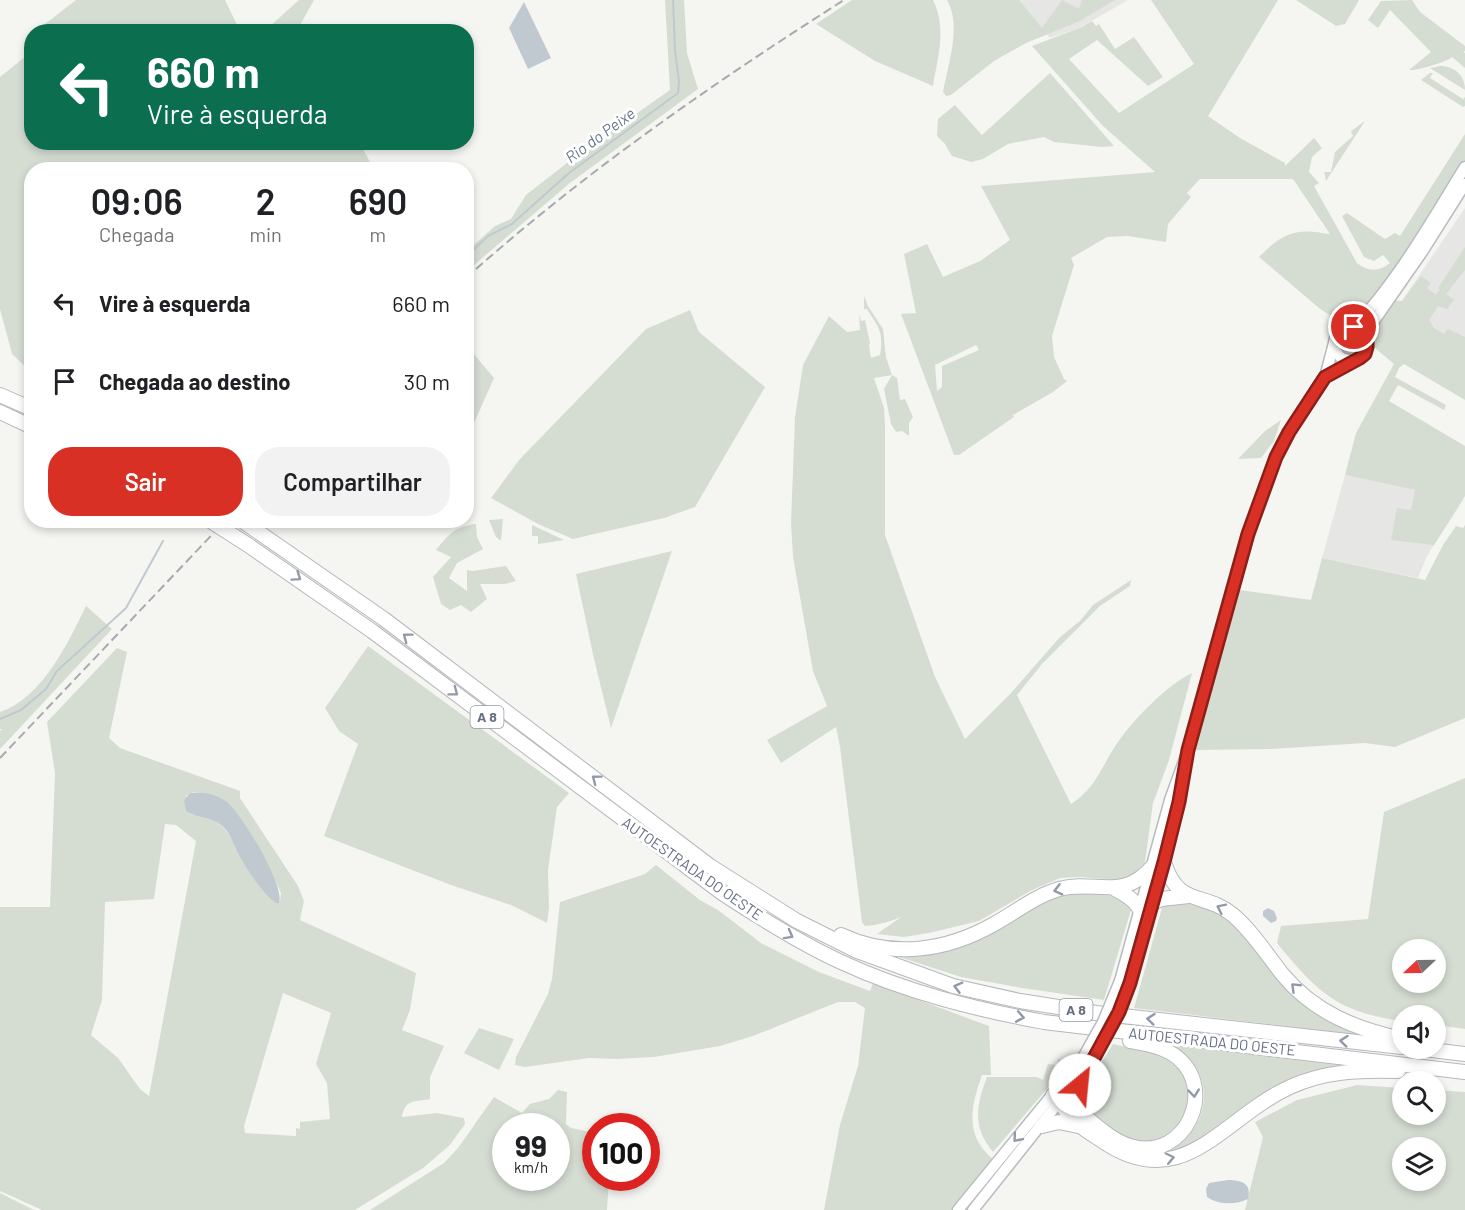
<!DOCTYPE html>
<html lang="pt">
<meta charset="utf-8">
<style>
body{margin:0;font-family:Barlow,sans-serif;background:#f2f2f2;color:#202124;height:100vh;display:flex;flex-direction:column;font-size:22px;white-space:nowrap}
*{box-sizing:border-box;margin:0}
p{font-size:20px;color:#757577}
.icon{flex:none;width:33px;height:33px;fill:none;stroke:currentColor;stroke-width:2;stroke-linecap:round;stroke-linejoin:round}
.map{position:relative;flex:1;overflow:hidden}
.panel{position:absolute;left:24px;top:162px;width:450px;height:366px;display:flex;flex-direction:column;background:#fff;border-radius:24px;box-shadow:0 3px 9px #0003}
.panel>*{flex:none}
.top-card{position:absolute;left:24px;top:24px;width:450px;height:126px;border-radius:24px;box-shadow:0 3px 9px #0003;background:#0b6e4f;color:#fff;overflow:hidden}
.needle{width:39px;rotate:248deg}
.buttons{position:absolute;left:1392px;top:939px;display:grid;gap:12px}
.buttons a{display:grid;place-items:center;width:54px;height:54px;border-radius:50%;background:#fff;box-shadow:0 3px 9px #0003;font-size:30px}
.speed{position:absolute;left:492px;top:1113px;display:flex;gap:12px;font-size:30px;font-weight:700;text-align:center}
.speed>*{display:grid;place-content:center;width:78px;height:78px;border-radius:50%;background:#fff;box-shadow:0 3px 9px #0003;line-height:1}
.speed small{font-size:15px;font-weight:400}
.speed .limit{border:9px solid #d22;background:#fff;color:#111}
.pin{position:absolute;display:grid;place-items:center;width:51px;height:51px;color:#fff;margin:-26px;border:3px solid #fff;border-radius:50%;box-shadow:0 2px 6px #0007}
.me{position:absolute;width:66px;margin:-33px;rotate:28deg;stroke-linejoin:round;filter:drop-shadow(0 0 4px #0008)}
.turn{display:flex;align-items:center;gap:21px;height:126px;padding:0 24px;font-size:27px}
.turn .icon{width:78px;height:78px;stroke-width:2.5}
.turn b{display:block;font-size:42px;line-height:51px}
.eta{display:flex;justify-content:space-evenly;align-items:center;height:102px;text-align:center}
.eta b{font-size:36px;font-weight:600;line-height:42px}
.cta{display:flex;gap:12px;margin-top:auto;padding:12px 24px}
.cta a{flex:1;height:69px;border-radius:24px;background:#d93025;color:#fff;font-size:24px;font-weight:600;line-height:69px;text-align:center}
.cta a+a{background:#f2f2f2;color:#202124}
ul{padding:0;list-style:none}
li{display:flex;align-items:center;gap:18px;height:78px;padding:0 24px}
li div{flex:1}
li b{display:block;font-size:22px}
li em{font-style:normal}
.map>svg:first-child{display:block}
.built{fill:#e6e6e5}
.green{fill:#d5ddd3;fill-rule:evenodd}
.water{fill:#c1c9d0}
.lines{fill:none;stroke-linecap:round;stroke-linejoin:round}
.stream{stroke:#c1c9d0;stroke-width:2}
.secondary-casing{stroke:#b8bbc0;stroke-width:13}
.motorway-casing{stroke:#b6b8bc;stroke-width:16}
.secondary{stroke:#fff;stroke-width:10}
.motorway{stroke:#fff;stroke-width:14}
.rail{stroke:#a5a9b0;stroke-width:2;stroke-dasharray:9 4.5;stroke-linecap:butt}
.secondary-bridge-casing{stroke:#b8bbc0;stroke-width:13;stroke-linecap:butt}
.motorway-bridge-casing{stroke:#b6b8bc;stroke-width:16;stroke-linecap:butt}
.secondary-bridge{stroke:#fff;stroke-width:10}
.motorway-bridge{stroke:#fff;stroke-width:14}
.oneway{stroke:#929aa9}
.route-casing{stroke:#8d1f18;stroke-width:15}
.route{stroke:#d93025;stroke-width:10}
.labels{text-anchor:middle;stroke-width:6;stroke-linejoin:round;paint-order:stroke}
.shield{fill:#fff;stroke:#929aa9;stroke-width:1.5}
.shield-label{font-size:14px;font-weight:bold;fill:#646f84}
.street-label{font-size:15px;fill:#646f84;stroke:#fff}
.water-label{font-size:16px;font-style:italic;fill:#647788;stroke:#fff}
</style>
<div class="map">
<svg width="1465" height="1210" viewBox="0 0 1465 1210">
<rect width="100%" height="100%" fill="#f5f6f2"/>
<g class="built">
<polygon points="1018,0 1128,0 1079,28 1050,38"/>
<polygon points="1465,208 1465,360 1401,302"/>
<polygon points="1345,475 1463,500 1427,556 1418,578 1322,558"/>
</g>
<g class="green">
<polygon points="76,0 225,0 240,31 36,31"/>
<polygon points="299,0 314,0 299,27 301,31 260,31 269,27"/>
<polygon points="665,0 684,0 687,53 698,89 570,183 467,271 467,251 495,226 511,219 526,195 572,159 670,90"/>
<path d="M852,0H933C947,29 938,56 933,86L875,61L816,24Z"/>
<path d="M947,0H1019L1042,28L1062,0L1079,9L1082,0H1115L1080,21L1026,43L994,61L951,95L946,96L943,92C948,64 962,26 947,0Z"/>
<path d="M1151,0H1278L1208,116L1240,138L1285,163V166L1314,138L1322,148L1312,157L1309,172L1319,183L1314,186L1357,263C1368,272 1379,272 1390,263L1383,255L1374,261L1364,257L1342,216L1347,213L1385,239L1395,233L1400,236L1465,134V167L1368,313L1347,327L1319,308L1259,257C1276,240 1289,229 1315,232C1320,232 1325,234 1330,234L1293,179H1200L1187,193L1191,197L1168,224L1166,242L1128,236L1107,237L1071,258L1074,265L1052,336L1054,357L1064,379L1067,381L1053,392L1013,415L1014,417L959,455H954L901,314L916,313L904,254L927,244L943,277L980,261L1010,240L981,186L1155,172L1103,126L1032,46L1082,27L1092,21L1096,26L1099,24L1115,49L1134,37L1163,77L1148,86L1097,40L1069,59L1119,113L1194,64ZM976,345L979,350L942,366V387L937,391L935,365Z"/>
<polygon points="1296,0 1359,0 1345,24 1336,26"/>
<path d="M1412,0L1420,12L1465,46V51L1463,52L1465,53V68L1452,57C1447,62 1416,71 1409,70L1431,52L1390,10L1378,28L1368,20L1381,1Z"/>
<polygon points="31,52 32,142 360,143 372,166 366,170 32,170 31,372 12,354 0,309 0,77"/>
<path d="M1440,66C1455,66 1465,76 1465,90L1430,68Z"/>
<polygon points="1050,73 1114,146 1101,147 1054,142 1044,137 1008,144 983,159 971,162 952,156 945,144 937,136 938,119 955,105 982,135"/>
<polygon points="1430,73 1433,73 1430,78 1463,99 1465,97 1465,106 1463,107 1421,80"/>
<polygon points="1365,121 1326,181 1324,172 1331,172 1335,152 1353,136 1351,131"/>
<polygon points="1465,247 1465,270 1446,294 1454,300 1447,309 1438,306 1429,320 1434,328 1444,334 1448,329 1465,337 1465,400 1404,364 1399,368 1395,377 1446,405 1444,410 1398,385 1389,401 1465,446 1465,496 1434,545 1391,540 1397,508 1411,510 1415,490 1345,475 1356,433 1394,364 1367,341 1392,300 1402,301 1421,276 1431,283 1427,288 1436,295 1440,290 1438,288"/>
<path d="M864,296L868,306L883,329L886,357L892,375L897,378L900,400L905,399L913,417L909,423V436L902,431L896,432L891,424L884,389L892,375L874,378L884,408L885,426V535L935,677L965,739L1010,694L1060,637L1080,621L1093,605L1131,580L1130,586L1100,606L1042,664L1017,695L1071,804C1098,786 1101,766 1118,742C1134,719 1167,685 1192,673L1169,760L1153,803L1145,862L1133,875L1117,880L1080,877L1060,878L1032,890L979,921L929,933L904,937L877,934L901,917C889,922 878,925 865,926L862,922L840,747L836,727L781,763L767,740L827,706L813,671L793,557L791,523L795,417L803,365L829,316L847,332L860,330L859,314L861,321L865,320L870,343L869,345L871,358L880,355C884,331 878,327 867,309H864Z"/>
<polygon points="690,310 699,332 765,387 695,507 664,518 573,539 538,524 491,498 519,460 646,329"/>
<circle cx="1350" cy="344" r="11"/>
<polygon points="467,346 494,378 474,423 467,431"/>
<polygon points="1281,420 1274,441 1261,458 1238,459 1265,431"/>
<polygon points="503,519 501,541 496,537 489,520"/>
<path d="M476,524L477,537L483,549L457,563L449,578L467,591V570L472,571L506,566L516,581L505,584H480L487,599L471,612L461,605L450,610L441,604L433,577L451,557L436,550C449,534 454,527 476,524Z"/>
<polygon points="532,525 564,540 538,544 538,536 532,536"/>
<polygon points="1465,525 1465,718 1395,747 1365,743 1272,749 1196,750 1205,689 1233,589 1311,600 1322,558 1425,580 1443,545 1456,526 1463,528"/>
<polygon points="672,551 611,728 594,659 576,574"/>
<path d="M86,606L112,629L0,749V731L2,729H0V712C42,698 68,643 86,606Z"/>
<polygon points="368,646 569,793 557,807 548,870 549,908 547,923 511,905 451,885 324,836 358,744 339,731 325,708"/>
<path d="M117,648L127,652L109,738L120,748L240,791V798L298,886L304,901L300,920L416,973L410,1010L402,1030L444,1046L430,1077V1099C414,1102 405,1099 402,1117L437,1113L464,1118L465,1124L450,1145L423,1168L355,1210H42L0,1191V907H50L55,773L47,722ZM193,792L203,793L266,860L281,893L280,902C250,893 241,840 217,822C210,816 200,816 191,814L186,796ZM165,824L176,825L196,841L149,1096L140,1089L118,1058L91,1035L102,1000L105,902L154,899ZM283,993L331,1013L316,1064L327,1083L330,1119L300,1122V1129L296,1128V1136L245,1133L244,1126Z"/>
<path d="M1465,778V1029L1436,1025V1016H1402V1021C1337,1012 1318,993 1277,943L1281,926L1368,919L1384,812ZM1402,950H1436V982H1402Z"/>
<path d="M656,865L700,900L718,910L761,943L819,972L870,991L873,983L989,1026L991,1075H982C970,1109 964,1138 997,1162L958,1210H824L840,1125L858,1066L865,1008L855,1002H838L753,1036L720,1046L654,1057L617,1059L589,1058L525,1067L515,1065L516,1057L548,994L552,979L560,902L645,874Z"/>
<path d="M1074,893C1093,894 1122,891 1131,910L1104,1000L1022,988L961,977L893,955C918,953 948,954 971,943C1007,926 1033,899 1074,893Z"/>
<polygon points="1183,902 1200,905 1220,913 1240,928 1330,1021 1361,1035 1134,1008 1162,908 1167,903"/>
<polygon points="479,1028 514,1039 499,1070 464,1053"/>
<path d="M1113,1044C1134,1049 1157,1051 1174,1065C1214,1099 1168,1159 1122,1136C1108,1130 1096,1118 1086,1107L1084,1094L1086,1088Z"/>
<path d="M1169,1045L1347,1066L1323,1070L1205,1138L1172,1154L1149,1156C1160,1151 1174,1146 1183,1139C1206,1122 1210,1088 1195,1066C1188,1056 1178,1051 1169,1045Z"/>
<path d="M1058,1059L1070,1062L993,1152C972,1127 976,1106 987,1077H1037L1043,1080L1048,1064L1057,1065Z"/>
<path d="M1357,1085L1402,1088V1114H1436V1090L1465,1092V1210H1245L1263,1137L1255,1122L1297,1100ZM1402,1148H1436V1180H1402Z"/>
<path d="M558,1090L567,1092L566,1124L571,1128L595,1133L596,1178H609L607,1210H370L444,1163L458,1148L494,1097L522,1113L530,1104L549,1099ZM506,1126H556V1178H506Z"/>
<polygon points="0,1193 34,1210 0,1210"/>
</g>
<g class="water">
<polygon points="524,2 551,58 528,69 509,28"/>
<path d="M190,793C202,791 216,794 226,801C241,813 286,886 279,903H276C261,892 248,871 239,855C235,847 232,838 226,830C214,815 200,820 186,811L184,800Z"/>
<polygon points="1268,908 1274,911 1277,918 1276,921 1271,923 1263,916 1263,911"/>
<path d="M1228,1180C1241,1180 1252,1183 1248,1199C1236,1205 1218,1205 1207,1197L1206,1189L1209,1183Z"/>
</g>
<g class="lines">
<g class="stream">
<polyline points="466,257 488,236 512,224 569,173 678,93 679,82 675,50 673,0"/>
<polyline points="0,719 21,710 46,689 57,671 126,608 163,541"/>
</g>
<g class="secondary-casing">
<g id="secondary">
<path d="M1354,327C1398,281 1432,220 1465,167"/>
<polyline points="1365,334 1422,252 1465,184"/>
<path d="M1325,377C1334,372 1356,362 1362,356C1379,340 1355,314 1336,334L1333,347L1341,358L1353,361"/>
<polyline points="1120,981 1170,800 1188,750 1248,534 1276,457 1289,432 1325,377 1333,347"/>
<polyline points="1130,983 1164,862 1183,779"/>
<polyline points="958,1210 1084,1056"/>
<polyline points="973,1210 1094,1058"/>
</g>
</g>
<g class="motorway-casing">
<g id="motorway">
<polyline points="0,395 32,409"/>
<polyline points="0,412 32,427"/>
<polyline points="241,520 384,619 710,866 797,921 857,951 953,986 1020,1001 1096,1013 1402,1047"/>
<path d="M248,545L372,631L722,893C760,918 800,943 841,962C906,992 974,1009 1044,1022L1465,1072"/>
<path d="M1164,862C1178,908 1204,891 1233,915C1253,932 1267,955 1283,975C1315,1013 1356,1029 1402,1039"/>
<path d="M1115,889C1134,899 1139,904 1146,924"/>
<polyline points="1141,909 1161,899 1189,896"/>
<path d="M841,935C892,959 947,951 994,924C1016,912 1035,896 1059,889C1095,879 1122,902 1152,867"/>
<polyline points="1415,1048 1465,1054"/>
<polyline points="1083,1073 1079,1093 1083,1114"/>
<path d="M1053,1095L1061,1102L1069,1104C1089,1118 1110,1142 1134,1147C1185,1159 1217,1091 1178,1058C1165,1047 1147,1044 1130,1041"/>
<path d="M1061,1102C1069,1121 1087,1131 1104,1142C1184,1195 1222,1118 1290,1087C1325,1071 1360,1070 1398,1071"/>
<polyline points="1042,1126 1059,1122 1078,1126"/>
</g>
</g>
<use href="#secondary" class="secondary"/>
<use href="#motorway" class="motorway"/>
<g class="rail">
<path d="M466,278C583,173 712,84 844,0"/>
<polyline points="0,758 226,520"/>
</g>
<g class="secondary-bridge-casing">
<g id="secondary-bridge">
<polyline points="1084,1056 1103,1022 1120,981"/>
<polyline points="1094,1058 1119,1012 1130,983"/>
</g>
</g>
<g class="motorway-bridge-casing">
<polyline id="motorway-bridge" points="209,520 248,545"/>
</g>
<use href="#secondary-bridge" class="secondary-bridge"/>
<use href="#motorway-bridge" class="motorway-bridge"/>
</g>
<defs><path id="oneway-chevron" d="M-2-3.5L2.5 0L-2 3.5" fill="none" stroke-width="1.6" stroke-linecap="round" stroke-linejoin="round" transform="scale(1.5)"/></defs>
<g class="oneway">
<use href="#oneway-chevron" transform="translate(297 577) rotate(35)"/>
<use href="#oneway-chevron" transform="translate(407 637) rotate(-143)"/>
<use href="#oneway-chevron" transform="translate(454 692) rotate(37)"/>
<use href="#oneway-chevron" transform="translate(596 779) rotate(-143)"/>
<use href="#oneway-chevron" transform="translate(1058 890) rotate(165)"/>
<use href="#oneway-chevron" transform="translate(1221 908) rotate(-154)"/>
<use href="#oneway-chevron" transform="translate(789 935) rotate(29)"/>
<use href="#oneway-chevron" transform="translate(958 987) rotate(-165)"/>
<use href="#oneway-chevron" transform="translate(1295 987) rotate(-136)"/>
<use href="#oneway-chevron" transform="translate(1020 1017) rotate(10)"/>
<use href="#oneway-chevron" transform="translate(1151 1019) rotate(-174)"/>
<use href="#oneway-chevron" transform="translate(1344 1041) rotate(-174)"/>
<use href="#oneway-chevron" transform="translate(1194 1093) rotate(84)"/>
<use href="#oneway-chevron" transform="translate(1017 1138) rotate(130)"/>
<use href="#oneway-chevron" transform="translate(1170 1158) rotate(-12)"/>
</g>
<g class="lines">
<g class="route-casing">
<polyline id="route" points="1080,1085 1083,1073 1094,1058 1119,1012 1130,983 1164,862 1179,802 1188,750 1216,649 1248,534 1276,457 1289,432 1325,377 1360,358 1365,354 1367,347 1367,337 1363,332 1354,327"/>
</g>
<use href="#route" class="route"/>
</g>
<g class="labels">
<g class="shield">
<rect x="470.5" y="706" width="33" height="22" rx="4.5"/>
<rect x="1059.5" y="999" width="33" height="22" rx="4.5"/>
</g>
<g class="shield-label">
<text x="487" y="722">A 8</text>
<text x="1076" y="1015">A 8</text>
</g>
<g class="street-label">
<text transform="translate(692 869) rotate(35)" y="5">AUTOESTRADA DO OESTE</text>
<text transform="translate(1212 1042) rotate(6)" y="5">AUTOESTRADA DO OESTE</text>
</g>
<g class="water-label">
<text transform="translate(600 135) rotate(-36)" y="6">Rio do Peixe</text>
</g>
</g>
</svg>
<div class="buttons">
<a><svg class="needle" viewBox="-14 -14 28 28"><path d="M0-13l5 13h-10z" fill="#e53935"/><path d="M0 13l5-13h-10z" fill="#757577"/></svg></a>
<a><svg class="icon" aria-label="sound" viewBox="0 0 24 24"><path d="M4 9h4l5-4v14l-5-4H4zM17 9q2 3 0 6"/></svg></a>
<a><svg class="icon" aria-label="search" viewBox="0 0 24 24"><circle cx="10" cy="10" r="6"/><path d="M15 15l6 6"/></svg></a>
<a><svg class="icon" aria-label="layers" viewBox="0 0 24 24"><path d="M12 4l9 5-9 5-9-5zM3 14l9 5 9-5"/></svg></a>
</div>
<div class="speed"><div>99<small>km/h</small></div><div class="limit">100</div></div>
<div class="pin" style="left:1354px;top:327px;background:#d93025"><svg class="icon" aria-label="arrive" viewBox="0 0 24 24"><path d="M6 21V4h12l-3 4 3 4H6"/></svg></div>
<svg class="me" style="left:1080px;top:1085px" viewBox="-20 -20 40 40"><circle r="19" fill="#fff"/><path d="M0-13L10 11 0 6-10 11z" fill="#d93025"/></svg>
<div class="top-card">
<div class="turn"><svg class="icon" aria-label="left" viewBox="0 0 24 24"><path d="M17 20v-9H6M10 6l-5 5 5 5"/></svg><div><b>660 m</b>Vire à esquerda</div></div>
</div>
<section class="panel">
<div class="eta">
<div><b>09:06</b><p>Chegada</p></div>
<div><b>2</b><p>min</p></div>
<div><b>690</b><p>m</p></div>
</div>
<ul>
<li><svg class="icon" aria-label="left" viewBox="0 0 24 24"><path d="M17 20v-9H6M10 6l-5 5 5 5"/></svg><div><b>Vire à esquerda</b></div><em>660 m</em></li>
<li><svg class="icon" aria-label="arrive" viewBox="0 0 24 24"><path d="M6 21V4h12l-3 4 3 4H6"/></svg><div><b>Chegada ao destino</b></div><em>30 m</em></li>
</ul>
<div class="cta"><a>Sair</a><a>Compartilhar</a></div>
</section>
</div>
